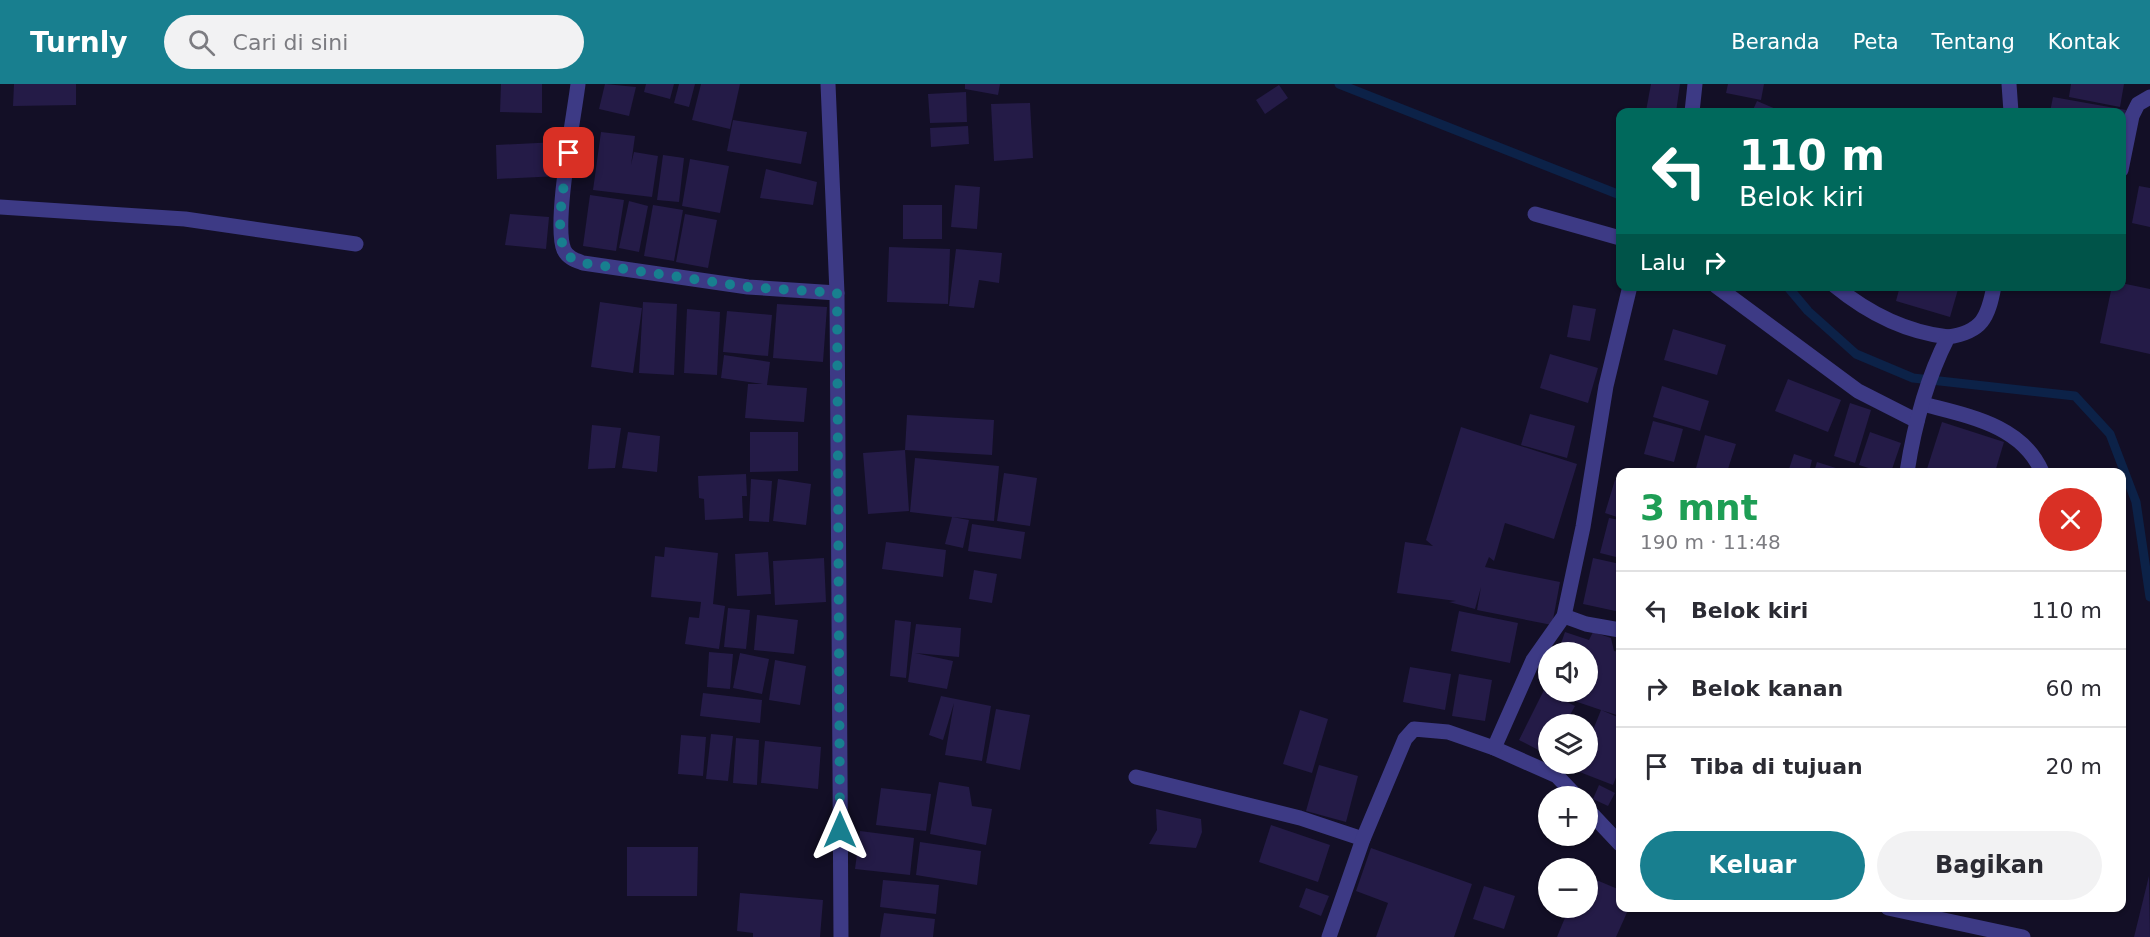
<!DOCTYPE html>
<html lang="id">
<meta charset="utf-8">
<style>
body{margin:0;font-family:"DejaVu Sans",sans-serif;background:#f2f2f3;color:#2b2b33;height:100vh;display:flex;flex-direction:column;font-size:22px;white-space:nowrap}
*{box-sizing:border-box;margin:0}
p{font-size:20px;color:#7c7c81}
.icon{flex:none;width:33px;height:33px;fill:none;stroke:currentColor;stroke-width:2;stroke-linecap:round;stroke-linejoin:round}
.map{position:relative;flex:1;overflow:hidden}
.sheet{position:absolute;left:1616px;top:384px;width:510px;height:444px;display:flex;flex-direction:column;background:#fff;border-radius:12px;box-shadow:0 2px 4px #0004}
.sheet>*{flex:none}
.top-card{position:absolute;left:1616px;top:24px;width:510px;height:183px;border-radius:12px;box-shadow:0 2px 4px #0004;background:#00695c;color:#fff;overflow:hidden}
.fabs{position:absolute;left:1538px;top:558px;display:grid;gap:12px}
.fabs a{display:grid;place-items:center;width:60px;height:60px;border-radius:50%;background:#fff;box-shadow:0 2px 4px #0004;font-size:30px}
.pin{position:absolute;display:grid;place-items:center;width:51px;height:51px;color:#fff;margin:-26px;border-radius:12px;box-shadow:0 3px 9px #0006}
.me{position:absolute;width:66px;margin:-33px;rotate:0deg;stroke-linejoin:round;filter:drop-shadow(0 0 4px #0008)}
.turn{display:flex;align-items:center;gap:21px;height:126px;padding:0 24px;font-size:27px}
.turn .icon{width:78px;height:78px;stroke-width:2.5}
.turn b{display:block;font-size:42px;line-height:51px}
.then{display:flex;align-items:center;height:57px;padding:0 24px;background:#0003;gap:12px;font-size:22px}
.round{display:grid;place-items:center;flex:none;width:63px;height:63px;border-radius:32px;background:#f2f2f3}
.headline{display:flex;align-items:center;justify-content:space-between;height:102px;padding:0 24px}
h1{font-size:36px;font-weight:700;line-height:45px;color:#1e9e55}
.primary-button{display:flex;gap:12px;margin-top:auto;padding:12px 24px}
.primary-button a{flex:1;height:69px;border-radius:36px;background:#187f8f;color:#fff;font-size:24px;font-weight:700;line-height:69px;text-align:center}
.primary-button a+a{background:#f2f2f3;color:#2b2b33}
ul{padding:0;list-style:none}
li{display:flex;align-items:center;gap:18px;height:78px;padding:0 24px;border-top:2px solid #e1e1e2}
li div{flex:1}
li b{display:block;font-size:22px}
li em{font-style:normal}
header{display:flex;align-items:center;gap:36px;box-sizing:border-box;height:84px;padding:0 30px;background:#187f8f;color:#fff}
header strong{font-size:28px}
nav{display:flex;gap:33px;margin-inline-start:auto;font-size:21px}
.search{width:420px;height:54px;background:#f2f2f3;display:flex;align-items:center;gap:15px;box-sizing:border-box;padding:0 21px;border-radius:33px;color:#7c7c81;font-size:22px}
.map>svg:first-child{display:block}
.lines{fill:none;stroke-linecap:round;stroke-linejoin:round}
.stream{stroke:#0c2248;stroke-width:9}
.building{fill:#241b47}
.minor{stroke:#3d3a85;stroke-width:15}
.route{stroke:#187f8f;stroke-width:10;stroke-dasharray:0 18}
</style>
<header>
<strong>Turnly</strong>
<div class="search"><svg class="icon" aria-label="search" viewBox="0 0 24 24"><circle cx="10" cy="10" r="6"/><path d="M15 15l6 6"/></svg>Cari di sini</div>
<nav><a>Beranda</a><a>Peta</a><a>Tentang</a><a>Kontak</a></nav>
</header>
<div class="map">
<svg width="2150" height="853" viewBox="0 0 2150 853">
<rect width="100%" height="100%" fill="#130f26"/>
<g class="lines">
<g class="stream">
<polyline points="1339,0 1620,111"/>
<polyline points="1787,202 1808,227 1856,270 1913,294 2075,312 2110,350 2136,418 2150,513"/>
</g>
</g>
<g class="building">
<polygon points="14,0 76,0 76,21 13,22"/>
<polygon points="501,0 542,0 542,29 500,28"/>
<polygon points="605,0 636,3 629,32 599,25"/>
<polygon points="646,0 674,0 670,15 644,8"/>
<polygon points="679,0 695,0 689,23 674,19"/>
<polygon points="701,0 740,0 730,45 692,36"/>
<polygon points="965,0 1000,0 998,11 965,5"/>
<polygon points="1651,0 1680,0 1676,28 1646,27"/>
<polygon points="1728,0 1764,0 1761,16 1726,9"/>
<polygon points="2071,0 2124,0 2120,23 2069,13"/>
<polygon points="1279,1 1288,14 1265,30 1256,16"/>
<polygon points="966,8 967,38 930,39 928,10"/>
<polygon points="2053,13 2126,26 2122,47 2121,28 2050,28"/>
<polygon points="1757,17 1783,28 1752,28"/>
<polygon points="1030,19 1033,74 994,77 991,20"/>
<polygon points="733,36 807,48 801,80 727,67"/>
<polygon points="968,42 969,60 931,63 930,44"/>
<polygon points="601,48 635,52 631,81 634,68 658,72 652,113 593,106"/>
<polygon points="557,58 559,92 497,95 496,61"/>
<polygon points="663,71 684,74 679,118 657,116"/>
<polygon points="690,75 729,82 720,129 682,122"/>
<polygon points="766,85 817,98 813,121 760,114"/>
<polygon points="955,101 980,103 977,145 951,143"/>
<polygon points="2139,102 2150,104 2150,143 2132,139"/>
<polygon points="590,111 624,116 616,167 583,162"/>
<polygon points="629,117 648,122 639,168 619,164"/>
<polygon points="653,121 683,126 674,177 644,172"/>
<rect x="903" y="121" width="39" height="34"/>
<polygon points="510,130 549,133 546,165 505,161"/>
<polygon points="685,130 717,136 708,184 676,178"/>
<polygon points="889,163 950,165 948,220 887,218"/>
<polygon points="956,165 1002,169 999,199 979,196 974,224 949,222"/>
<polygon points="2121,199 2150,205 2150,270 2100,259 2112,202 2121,202"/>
<polygon points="1900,202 1959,202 1950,233 1896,217"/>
<polygon points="600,218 642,224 633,289 591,283"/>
<polygon points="643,218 677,220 674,291 639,289"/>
<polygon points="777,220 827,223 823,278 773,274"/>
<polygon points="1573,221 1596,225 1590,257 1567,253"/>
<polygon points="687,225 720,228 717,291 684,289"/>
<polygon points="727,227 772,231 768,272 723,268"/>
<polygon points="1673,245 1726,261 1717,291 1664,276"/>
<polygon points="1550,270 1598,284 1588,319 1540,304"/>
<polygon points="724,271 770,278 767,301 807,304 804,338 745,334 748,300 763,300 721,294"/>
<polygon points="1788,295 1841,316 1828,348 1775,327"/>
<polygon points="1662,302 1709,317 1700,347 1653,333"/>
<polygon points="1850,319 1871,326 1855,379 1834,372"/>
<polygon points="1530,330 1575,342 1567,374 1521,361"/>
<polygon points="907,331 994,336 992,371 905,366 909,427 868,430 863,369 905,366"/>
<polygon points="1653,337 1683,345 1674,378 1644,370"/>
<polygon points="1942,338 2004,358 1995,388 1926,388"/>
<polygon points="592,341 621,344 615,384 588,385"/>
<polygon points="1461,343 1577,380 1554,455 1505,439 1494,477 1489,473 1485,483 1560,498 1552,541 1477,526 1481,503 1475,525 1449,518 1456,517 1397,509 1405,458 1433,462 1426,456"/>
<polygon points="628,348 660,352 657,388 622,384"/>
<polygon points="750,348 798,348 798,387 750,388"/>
<polygon points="1870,348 1901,359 1891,388 1881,388 1859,381"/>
<polygon points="1705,351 1736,360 1727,388 1695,388"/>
<polygon points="1794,370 1812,376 1809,388 1788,388"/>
<polygon points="915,374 999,382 994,437 952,433 969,436 963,464 945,460 952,433 910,428"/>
<polygon points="1817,378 1839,385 1838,388 1814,388"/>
<polygon points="1004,389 1037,394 1030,442 997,437"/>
<polygon points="746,390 747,412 742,412 743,434 705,436 704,415 699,414 698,392"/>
<polygon points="751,395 772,397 769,438 749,437"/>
<polygon points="778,395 811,400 806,441 773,437"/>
<polygon points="1615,396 1620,398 1620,434 1605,429"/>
<polygon points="1609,434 1620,436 1620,474 1600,469"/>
<polygon points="972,440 1025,448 1021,475 968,467"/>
<polygon points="886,458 946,466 943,493 882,485"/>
<polygon points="665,463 718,469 713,520 725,522 719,565 685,560 689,533 699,534 701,518 651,513 655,472 664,473"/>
<polygon points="768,468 771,510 737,512 735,470"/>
<polygon points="824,474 826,518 775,521 773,477"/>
<polygon points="1593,474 1620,480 1620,528 1583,520"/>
<polygon points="974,486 997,490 992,519 969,515"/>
<polygon points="728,524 750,526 746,565 724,563"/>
<polygon points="1459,527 1518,539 1510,579 1451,567"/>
<polygon points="757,531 798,536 794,570 754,566"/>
<polygon points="895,536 911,538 906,594 890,592"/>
<polygon points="916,540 961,544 959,573 915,569 953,577 947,605 908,598"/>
<polygon points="1565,548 1589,556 1593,548 1611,554 1614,567 1620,568 1620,632 1601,626 1620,634 1620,683 1613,701 1577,687 1580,680 1587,680 1587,661 1601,626 1548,608 1587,608 1587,568 1558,568"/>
<polygon points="709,568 733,570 730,605 707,603"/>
<polygon points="740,569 769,575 762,610 733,604"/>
<polygon points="775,576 806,582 800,621 769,616"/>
<polygon points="1410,583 1451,590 1445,626 1403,618"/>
<polygon points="1459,590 1492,596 1485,637 1452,632"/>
<polygon points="1544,606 1575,622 1565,640 1548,640 1548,671 1519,656"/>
<polygon points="703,609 762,616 760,639 700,632"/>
<polygon points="941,612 991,622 982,677 945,671 954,619 943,656 929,651"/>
<polygon points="996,625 1030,631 1020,686 986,679"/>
<polygon points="1300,626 1328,635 1312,689 1283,680"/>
<polygon points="711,650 733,652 728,697 706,695"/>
<polygon points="681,651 706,653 703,692 678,690"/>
<polygon points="736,654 759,656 757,701 733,699"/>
<polygon points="765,657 821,663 818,705 761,699"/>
<polygon points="1319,681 1358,692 1346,738 1306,727"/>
<polygon points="939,698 969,703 972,722 992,725 986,761 930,750"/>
<polygon points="1599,701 1615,709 1608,722 1593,715"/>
<polygon points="881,704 931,710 926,747 876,741"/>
<polygon points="1156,725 1201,735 1202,748 1196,764 1149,760 1157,746"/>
<polygon points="1271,741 1330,761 1318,798 1259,778"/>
<polygon points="860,747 914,754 910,791 855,785"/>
<polygon points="920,758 981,767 977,801 916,791"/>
<polygon points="627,763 698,763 697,812 627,812"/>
<polygon points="1371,764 1472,800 1454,853 1376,853 1388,819 1356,807"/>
<polygon points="1587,792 1620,806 1620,824 1629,824 1616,853 1557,853 1569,824 1587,824"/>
<polygon points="2149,792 2150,853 2134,853"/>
<polygon points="883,796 939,801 936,830 880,823"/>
<polygon points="1484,802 1515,812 1504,845 1473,835"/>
<polygon points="1306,804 1329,812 1321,832 1299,823"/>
<polygon points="740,809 823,816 820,853 753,853 753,849 737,847"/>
<polygon points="884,829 935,835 933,853 880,853"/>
</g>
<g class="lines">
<g class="minor">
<path d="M578,0C574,33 553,141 564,166C568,174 575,176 583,179L748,203L837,209"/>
<polyline points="828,0 837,209 841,853"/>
<polyline points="2009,0 2011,28"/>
<polyline points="1692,28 1695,0"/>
<polyline points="2121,86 2132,32 2138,20 2150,13"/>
<polyline points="0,123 185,135 356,160"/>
<polyline points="1535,130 1620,154"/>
<polyline points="1716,202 1858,307 1917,337"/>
<path d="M1835,202C1868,229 1906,248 1948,253"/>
<path d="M1923,320C1968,332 2022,341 2042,388"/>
<path d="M1907,388C1914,343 1927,294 1948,253C1982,248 1988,234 1994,202"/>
<polyline points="1564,532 1586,540 1620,546"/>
<polyline points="1494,664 1557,692 1576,712"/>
<polyline points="1136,693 1300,734 1363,755"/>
<polyline points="1587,725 1620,760"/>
<polyline points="1888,824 2023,853"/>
<polyline points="1329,853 1363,755 1405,655 1414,645 1448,648 1494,664 1533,576 1564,532 1583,443 1606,302 1630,202"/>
</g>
</g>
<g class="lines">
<path class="route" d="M569,69C566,92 552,151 567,170C571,175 577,177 583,179L748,203L837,209L840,746"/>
</g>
</svg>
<div class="fabs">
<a><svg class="icon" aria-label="sound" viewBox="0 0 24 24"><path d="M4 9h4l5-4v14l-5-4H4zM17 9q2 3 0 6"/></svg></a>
<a><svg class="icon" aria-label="layers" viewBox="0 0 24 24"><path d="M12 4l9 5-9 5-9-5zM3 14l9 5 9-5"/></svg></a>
<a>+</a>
<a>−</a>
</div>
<div class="pin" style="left:569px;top:69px;background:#d93025"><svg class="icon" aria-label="arrive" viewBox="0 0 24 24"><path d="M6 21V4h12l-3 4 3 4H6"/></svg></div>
<svg class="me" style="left:840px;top:746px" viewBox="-20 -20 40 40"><path d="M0-17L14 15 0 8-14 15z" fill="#187f8f" stroke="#fff" stroke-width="4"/></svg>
<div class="top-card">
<div class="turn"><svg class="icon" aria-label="left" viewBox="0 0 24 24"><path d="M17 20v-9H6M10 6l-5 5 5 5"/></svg><div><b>110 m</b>Belok kiri</div></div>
<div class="then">Lalu<svg class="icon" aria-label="right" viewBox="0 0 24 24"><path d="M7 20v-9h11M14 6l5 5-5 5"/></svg></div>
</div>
<section class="sheet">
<div class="headline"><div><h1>3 mnt</h1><p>190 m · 11:48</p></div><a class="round" style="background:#d93025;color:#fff"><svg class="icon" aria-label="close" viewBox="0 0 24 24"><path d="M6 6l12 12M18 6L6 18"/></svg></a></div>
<ul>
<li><svg class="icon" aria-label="left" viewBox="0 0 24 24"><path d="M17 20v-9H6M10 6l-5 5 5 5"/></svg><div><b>Belok kiri</b></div><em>110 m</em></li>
<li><svg class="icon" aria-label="right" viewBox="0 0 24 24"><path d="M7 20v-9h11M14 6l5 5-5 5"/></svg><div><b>Belok kanan</b></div><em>60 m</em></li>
<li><svg class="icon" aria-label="arrive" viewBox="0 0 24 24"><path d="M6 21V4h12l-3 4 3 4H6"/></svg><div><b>Tiba di tujuan</b></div><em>20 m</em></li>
</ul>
<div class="primary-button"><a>Keluar</a><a>Bagikan</a></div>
</section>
</div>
